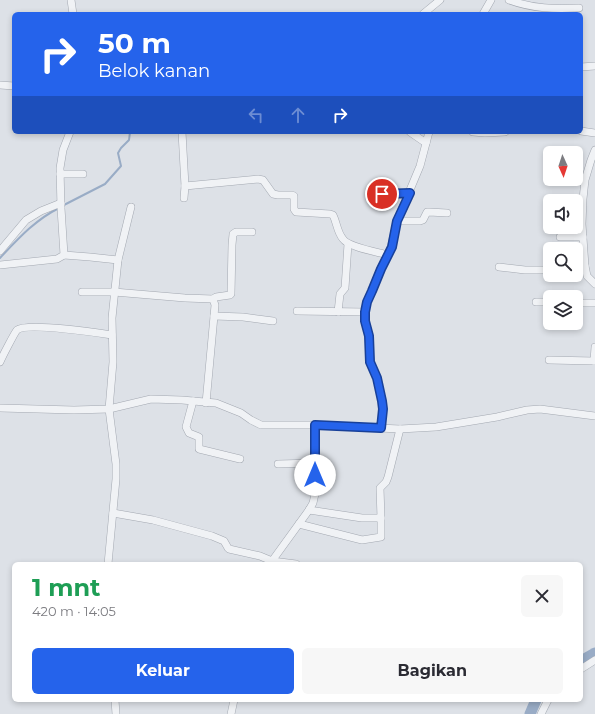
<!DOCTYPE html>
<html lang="id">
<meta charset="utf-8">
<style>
body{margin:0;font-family:Montserrat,sans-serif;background:#f7f7f7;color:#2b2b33;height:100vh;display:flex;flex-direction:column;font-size:15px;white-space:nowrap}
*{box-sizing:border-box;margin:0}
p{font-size:13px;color:#7c7c81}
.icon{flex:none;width:22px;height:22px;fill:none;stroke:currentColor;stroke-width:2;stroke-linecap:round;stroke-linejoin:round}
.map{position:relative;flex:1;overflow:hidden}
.sheet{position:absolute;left:12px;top:562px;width:571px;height:140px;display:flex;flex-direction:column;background:#fff;border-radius:6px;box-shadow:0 2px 6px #0003}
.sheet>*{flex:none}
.top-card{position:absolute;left:12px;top:12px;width:571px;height:122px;border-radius:6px;box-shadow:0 2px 6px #0003;background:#2563eb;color:#fff;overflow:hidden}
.needle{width:26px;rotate:177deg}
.tools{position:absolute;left:543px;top:146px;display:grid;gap:8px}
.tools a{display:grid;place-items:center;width:40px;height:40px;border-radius:6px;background:#fff;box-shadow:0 2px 6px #0003;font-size:20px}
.pin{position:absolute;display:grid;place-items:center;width:34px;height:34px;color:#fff;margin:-17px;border:2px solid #fff;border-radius:50%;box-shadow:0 1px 4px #0007}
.me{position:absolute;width:44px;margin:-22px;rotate:0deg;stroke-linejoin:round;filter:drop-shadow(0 0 3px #0008)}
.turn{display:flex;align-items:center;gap:14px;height:84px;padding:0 20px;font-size:18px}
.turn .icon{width:52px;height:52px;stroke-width:2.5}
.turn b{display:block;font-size:28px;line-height:34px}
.lanes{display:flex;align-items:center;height:38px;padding:0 20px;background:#0003;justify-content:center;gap:20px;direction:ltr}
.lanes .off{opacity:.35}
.round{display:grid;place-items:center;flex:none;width:42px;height:42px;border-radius:6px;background:#f7f7f7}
.summary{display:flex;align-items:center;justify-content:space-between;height:68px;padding:0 20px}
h1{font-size:24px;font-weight:700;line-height:30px;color:#1e9e55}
.action{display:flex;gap:8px;margin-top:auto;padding:8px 20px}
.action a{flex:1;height:46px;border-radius:6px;background:#2563eb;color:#fff;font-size:16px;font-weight:700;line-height:46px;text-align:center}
.action a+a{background:#f7f7f7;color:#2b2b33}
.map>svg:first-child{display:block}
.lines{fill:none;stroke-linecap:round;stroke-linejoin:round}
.stream{stroke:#99acc6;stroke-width:2}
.river{stroke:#99acc6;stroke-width:11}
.minor-casing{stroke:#a3a8b1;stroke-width:8}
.minor{stroke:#f0f2f5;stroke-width:7}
.route-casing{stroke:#184099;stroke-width:10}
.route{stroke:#2563eb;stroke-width:7}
</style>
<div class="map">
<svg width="595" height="714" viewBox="0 0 595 714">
<rect width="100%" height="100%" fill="#dde1e7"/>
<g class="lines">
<g class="stream">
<polyline points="62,206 105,184 121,166 118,153 121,148 129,140 130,132"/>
<path d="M0,258C18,239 35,220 59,208"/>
</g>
<g class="river">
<polyline points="581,661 595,653"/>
<polyline points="530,714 536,700"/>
</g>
<g class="minor-casing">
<g id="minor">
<polyline points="71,0 73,14"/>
<path d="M509,0C534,9 554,9 579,8"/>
<polyline points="423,14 440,0"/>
<polyline points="483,14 491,0"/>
<polyline points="581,67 595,66"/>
<polyline points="0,85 14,86"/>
<polyline points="581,131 595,133"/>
<polyline points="182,132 185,186 184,198"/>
<polyline points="410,132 426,143"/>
<polyline points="473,132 485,133 505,132"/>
<polyline points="595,150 591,160 585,180 583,199 582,224 585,266 587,276 595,284"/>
<polyline points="60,174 83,174"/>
<path d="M185,186L258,179L263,180L273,194L278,195H292L294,196V209L296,212L330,214L333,215C337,223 337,232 343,239C348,247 378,252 388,255"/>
<polyline points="382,194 410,193"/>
<polyline points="397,221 420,221 423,220 427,212 429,212 447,213"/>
<polyline points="560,237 583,237"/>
<polyline points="0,251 26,220 41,211 61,203"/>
<polyline points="64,255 90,257 118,260"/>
<polyline points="0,265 57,259 64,255 61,208 60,168 63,150 70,132"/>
<polyline points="499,267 525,270 550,270"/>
<polyline points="576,267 585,266"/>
<polyline points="82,292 114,292 185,298 213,299 215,305 214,316 206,403"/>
<polyline points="213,299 216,297 230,295 231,294 232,245 233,234 236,232 252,232"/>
<polyline points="536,302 550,302"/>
<polyline points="576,303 595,303"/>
<polyline points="297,311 365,312"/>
<polyline points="338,312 340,294 345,288 348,244"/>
<polyline points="214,316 243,317 273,321"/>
<polyline points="595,347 594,361 595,361"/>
<polyline points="549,360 594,361"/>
<path d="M0,362C2,357 15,332 17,330C27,322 98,333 112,335"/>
<polyline points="193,401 186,427 189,433 199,437 199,449 240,459"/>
<polyline points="0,408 74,410 109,409 151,399 182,400 216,403 241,413 251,420 261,425 315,425 400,429 436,427 497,417 527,410 540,409 595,416"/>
<polyline points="381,428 383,409 382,401 377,378 370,362 369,336 365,321 365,312 367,302 381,269 391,247 397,221 420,166 429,132"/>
<polyline points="278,464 315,463"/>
<polyline points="309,510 362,518 381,518"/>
<polyline points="113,513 153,520 212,536 224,541 228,548 229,549 260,556 272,561 296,564"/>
<polyline points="299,524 362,540 381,537 381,518 380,488 386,482 388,477 400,429"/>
<polyline points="108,564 116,479 116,464 109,409 113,362 112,318 118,260 131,207"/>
<polyline points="271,564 272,561 309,510 313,503 315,494 315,425"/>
<polyline points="581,669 595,660"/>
<polyline points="115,700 116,714"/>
<polyline points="231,714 234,700"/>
<polyline points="541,714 548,700"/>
</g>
</g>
<use href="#minor" class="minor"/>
</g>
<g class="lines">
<g class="route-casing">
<polyline id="route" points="315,475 315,425 381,428 383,409 382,401 377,378 370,362 369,336 365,321 365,312 367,302 372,291 381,269 392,247 397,221 410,193 382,194"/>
</g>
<use href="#route" class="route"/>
</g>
</svg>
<div class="tools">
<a><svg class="needle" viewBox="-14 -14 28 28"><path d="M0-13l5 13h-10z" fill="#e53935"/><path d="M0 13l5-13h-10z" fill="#7c7c81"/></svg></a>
<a><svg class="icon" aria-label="sound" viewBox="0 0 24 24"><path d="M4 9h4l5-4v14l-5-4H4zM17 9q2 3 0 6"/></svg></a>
<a><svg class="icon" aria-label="search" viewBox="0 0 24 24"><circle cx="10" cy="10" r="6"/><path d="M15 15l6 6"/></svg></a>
<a><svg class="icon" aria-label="layers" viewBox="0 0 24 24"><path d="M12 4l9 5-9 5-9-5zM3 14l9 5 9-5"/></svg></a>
</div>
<div class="pin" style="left:382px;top:194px;background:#d93025"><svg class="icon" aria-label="arrive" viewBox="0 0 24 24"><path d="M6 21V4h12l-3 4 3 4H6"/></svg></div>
<svg class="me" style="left:315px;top:475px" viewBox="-20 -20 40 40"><circle r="19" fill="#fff"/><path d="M0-13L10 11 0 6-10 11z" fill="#2563eb"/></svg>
<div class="top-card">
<div class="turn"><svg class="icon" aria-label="right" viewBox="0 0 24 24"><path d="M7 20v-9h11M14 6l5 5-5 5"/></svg><div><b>50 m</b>Belok kanan</div></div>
<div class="lanes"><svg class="icon off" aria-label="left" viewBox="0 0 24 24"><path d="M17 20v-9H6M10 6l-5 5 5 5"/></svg><svg class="icon off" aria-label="ahead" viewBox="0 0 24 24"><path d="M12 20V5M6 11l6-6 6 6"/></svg><svg class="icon" aria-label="right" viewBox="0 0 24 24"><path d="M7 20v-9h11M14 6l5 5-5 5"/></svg></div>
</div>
<section class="sheet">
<div class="summary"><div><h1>1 mnt</h1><p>420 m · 14:05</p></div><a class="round"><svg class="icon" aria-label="close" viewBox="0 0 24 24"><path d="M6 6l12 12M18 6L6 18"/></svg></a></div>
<div class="action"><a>Keluar</a><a>Bagikan</a></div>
</section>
</div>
